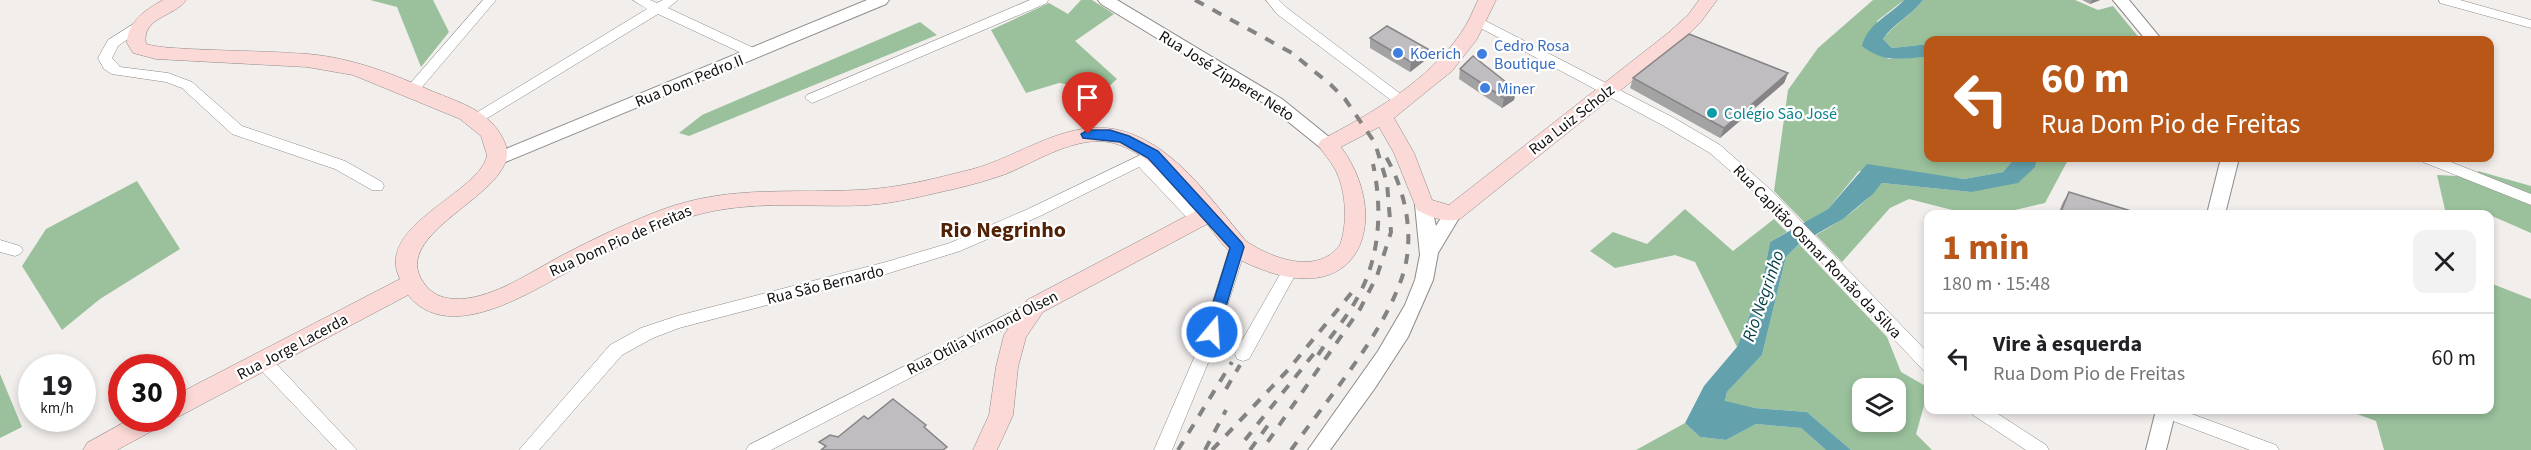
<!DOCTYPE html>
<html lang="pt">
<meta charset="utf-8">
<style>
body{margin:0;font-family:"Source Sans 3",sans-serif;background:#f2f2f2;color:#202124;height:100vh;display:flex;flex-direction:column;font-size:22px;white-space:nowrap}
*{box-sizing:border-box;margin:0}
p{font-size:20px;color:#757577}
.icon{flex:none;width:33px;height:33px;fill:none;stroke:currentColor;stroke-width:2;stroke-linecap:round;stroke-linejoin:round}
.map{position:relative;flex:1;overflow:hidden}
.sheet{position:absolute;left:1924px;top:210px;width:570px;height:204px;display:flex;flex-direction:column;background:#fff;border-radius:12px;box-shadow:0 3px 9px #0003}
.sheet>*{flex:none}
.banner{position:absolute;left:1924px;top:36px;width:570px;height:126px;border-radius:12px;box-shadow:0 3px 9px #0003;background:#b85718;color:#fff;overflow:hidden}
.tools{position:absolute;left:1852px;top:378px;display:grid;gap:12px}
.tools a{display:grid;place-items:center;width:54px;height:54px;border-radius:12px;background:#fff;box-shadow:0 3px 9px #0003;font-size:30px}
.speed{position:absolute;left:18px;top:354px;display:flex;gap:12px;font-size:30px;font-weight:700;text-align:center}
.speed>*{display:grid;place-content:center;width:78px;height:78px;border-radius:50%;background:#fff;box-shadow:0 3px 9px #0003;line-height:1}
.speed small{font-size:15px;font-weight:400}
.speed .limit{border:9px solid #d22;background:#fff;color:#111}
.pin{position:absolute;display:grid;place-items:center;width:51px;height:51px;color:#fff;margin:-62px -26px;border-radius:50% 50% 50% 0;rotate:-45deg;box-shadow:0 0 6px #0007}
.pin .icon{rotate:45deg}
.me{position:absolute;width:66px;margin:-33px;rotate:18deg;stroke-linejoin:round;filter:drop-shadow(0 0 4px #0008)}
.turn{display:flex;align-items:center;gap:21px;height:126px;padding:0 18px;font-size:27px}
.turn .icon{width:78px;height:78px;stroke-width:2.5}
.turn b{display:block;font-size:42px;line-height:51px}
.round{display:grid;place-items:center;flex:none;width:63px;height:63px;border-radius:12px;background:#f2f2f2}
.headline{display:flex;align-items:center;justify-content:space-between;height:102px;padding:0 18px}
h1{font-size:36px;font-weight:700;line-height:45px;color:#b85718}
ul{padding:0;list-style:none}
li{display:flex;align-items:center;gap:18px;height:90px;padding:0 18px;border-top:2px solid #e0e0e0}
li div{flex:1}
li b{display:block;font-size:22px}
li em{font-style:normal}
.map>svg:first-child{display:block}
.forest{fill:#9ac19c;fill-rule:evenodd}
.water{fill:#63a2ad}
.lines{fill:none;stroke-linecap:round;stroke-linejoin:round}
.minor-casing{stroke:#8d8a88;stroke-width:1}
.tertiary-casing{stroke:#8d8a88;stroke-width:2}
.secondary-casing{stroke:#8d8a88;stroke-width:1}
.minor{fill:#fff;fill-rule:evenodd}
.tertiary{fill:#fff;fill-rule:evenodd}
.secondary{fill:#fbd9d6;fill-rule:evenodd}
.rail{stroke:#858381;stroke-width:4;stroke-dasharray:10 10;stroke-linecap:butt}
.wall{fill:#a4a3a4}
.shaded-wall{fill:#868486}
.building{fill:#bfbdbf;stroke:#868486;stroke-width:1.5}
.route{fill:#1a73e8;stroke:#114b97;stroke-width:1.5}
.shop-dot{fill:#3f7fe0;stroke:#fff;stroke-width:2}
.culture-dot{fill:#0f9aa8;stroke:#fff;stroke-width:2}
.labels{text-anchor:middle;stroke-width:4.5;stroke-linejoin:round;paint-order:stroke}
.shop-label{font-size:16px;fill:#366cbe;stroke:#fff;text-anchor:start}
.street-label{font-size:16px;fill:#11100f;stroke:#fff}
.culture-label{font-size:16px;fill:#0d838f;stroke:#fff;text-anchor:start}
.water-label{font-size:18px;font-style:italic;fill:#003e46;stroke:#fff}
.district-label{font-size:22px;font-weight:bold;fill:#512205;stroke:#fff}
</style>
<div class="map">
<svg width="2531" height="450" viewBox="0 0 2531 450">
<rect width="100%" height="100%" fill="#f2eeec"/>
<g class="forest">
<polygon points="370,0 433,0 449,32 421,67 397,7"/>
<polygon points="1081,0 1092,0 1114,14 1075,41 1117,79 1105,90 1059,83 1026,93 991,30 1049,3 1068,14"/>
<polygon points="1873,0 1904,0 1877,21 1888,59 1929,57 1929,158 2015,158 2003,172 1964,179 1917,173 1859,171 1828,209 1805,223 1774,191 1788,90 1818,48"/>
<path d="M1923,0H2075L2098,10L2113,6L2141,40H1929V44L1892,48L1883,39C1894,24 1912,15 1923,0Z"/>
<polygon points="920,22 937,35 689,136 679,133 702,115"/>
<path d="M2037,158H2069L2045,203L1998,214H1968L1909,199L1890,208L1842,262L1816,235C1841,221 1864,206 1882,183L1971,192L2034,167Z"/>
<polygon points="2478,171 2531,186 2531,233 2492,216 2490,218 2490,214 2446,214 2437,175 2476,177"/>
<polygon points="137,181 180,249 100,299 62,330 22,266 46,229"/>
<polygon points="1685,209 1733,251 1774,219 1787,232 1770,242 1762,284 1737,347 1695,262 1675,255 1615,268 1590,251 1613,232 1647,244"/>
<path d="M1799,244L1887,337L1901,372L1929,388L1916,434L1932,450H1851L1807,412L1755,408L1725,402L1727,392L1762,355L1786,257ZM1863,388H1896V422H1863Z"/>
<polygon points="2490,283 2531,299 2531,450 2384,450 2376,421 2346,410 2490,410"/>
<polygon points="0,374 22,427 0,438"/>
<polygon points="1685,423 1700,437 1726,440 1756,424 1801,428 1826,450 1636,450"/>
</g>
<g class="water">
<path d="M1904,0H1923C1912,15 1894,23 1883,39L1892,48L1929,44V57C1901,58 1885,64 1862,46C1868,23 1889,16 1904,0Z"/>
<polygon points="2015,158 2037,158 2035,167 2018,183 1971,192 1882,183 1873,194 1843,219 1799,244 1786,257 1762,355 1727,392 1725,401 1755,408 1807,412 1851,450 1826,450 1801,428 1756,424 1726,440 1700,437 1685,423 1704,386 1737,347 1762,284 1770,242 1828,209 1867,164 1964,179 2003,172"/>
</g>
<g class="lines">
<g class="minor-casing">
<g id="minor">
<polygon points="483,0 496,0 417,93 407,93 405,90 407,87"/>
<polygon points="633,0 650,0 657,3 663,0 678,0 668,8 758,50 760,53 753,58 748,56 658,14 481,122 471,122 469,119 471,116 647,9"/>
<polygon points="1030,0 1048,0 1047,3 817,101 812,103 805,98 807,95"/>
<polygon points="1266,0 1279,0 1287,8 1406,98 1408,101 1406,104 1396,104 1277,14"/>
<polygon points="2439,0 2460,0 2531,20 2531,28 2440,3"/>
<polygon points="1478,17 1674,118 1720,145 1771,190 1929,354 1929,372 1923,370 1761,198 1710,153 1664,126 1473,24 1471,21 1473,18"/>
<polygon points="143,18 150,22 148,25 118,46 112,58 120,67 168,73 192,82 242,126 345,161 382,182 384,186 382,190 372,190 335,169 232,134 182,88 166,82 112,74 104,69 98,58 108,40"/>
<polygon points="1153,149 1160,154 1151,161 1203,216 1205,220 1203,224 1193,224 1139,167 1038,217 960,251 886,274 679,328 653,338 622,355 539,450 519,450 610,345 641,328 677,316 886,262 950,243 1028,209"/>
<polygon points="2421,158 2441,158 2531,194 2531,205 2423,162"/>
<polygon points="0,240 20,246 23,250 20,254 15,256 0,252"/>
<polygon points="1238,241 1243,243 1246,247 1213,351 1172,450 1154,450 1197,351 1230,247 1233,243"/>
<polygon points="1291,262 1296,264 1299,268 1249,359 1243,361 1237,359 1235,354 1237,349 1286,264"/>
<polygon points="1035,300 1041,302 1043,306 1041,310 771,450 746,450 749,445"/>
<polygon points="263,354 269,356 357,450 337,450 257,366 255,361 257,356"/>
<polygon points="1971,410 1992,410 2046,445 2049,450 2026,450 1973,415"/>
<polygon points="2158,410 2181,410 2276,445 2279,450 2250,450 2160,416"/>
</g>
</g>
<g class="tertiary-casing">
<g id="tertiary">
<polygon points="867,0 889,0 886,4 503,163 497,165 491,163 488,159 491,155"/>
<polygon points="1098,0 1117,0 1282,99 1334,141 1337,145 1334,149 1322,149 1270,107 1101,4"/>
<polygon points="2113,0 2129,0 2162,40 2146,40"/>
<polygon points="2221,158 2239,158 2225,214 2207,214"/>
<polygon points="1424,198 1430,200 1436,226 1447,208 1453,206 1459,208 1462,213 1438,253 1433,280 1408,337 1375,388 1330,450 1308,450 1378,351 1405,305 1415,280 1420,255 1415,205 1418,200"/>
<polygon points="2156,410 2176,410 2166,450 2146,450"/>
</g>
</g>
<g class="secondary-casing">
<g id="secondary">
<path d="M163,0H186C175,17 141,17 146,44C161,48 176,48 190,49C229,51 269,51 308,54C353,58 393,74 434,92C456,101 483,109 497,129C502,136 508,146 507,156C501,200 383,237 427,287C436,297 447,299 460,299C496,297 530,272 561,256C593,239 627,223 661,210C733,183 799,195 873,189C907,186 941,177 973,169C1018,157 1065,120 1114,129C1172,140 1210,199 1246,241C1271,258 1317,276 1340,245C1348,222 1346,190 1335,169C1330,160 1323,153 1318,145L1321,140C1372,113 1427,82 1461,33C1468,23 1473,11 1478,0H1496L1477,39L1452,71L1394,118L1414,153L1432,200L1449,205L1668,33L1688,15L1699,0H1717L1700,23L1682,41L1460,219C1444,223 1431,217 1417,210L1394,153L1379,127L1341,147C1389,212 1366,302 1272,273C1258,268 1242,263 1231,253C1222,245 1215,234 1207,224L1043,312L1026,337L1018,367L1013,415L997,450H973L989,415L996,367L1004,335L1027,300L1196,211C1175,185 1147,152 1113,143C1078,134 1037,161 1006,174C989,180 971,185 954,189C926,195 897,203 869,205C819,208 769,201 719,210C695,214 673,222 650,232C626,243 601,255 577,267C533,290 450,347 408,295L180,416L172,419L171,418L172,397L400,279C373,225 481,193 487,155L481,136L460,119L353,75L307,67L156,59L133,53L127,43C128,21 145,10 163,0Z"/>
<polygon points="132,418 167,418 163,425 117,450 83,450 87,443"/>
</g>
</g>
<use href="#minor" class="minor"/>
<use href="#tertiary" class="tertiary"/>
<use href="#secondary" class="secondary"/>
<g class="rail">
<polyline points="1195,0 1292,53 1331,85 1345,99 1375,143 1387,183 1391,232 1377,276 1360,309 1262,450"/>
<path d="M1318,355C1330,337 1344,321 1355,302C1380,260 1383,211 1373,164"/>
<polyline points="1226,389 1240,365"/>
<polyline points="1245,440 1320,346"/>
<polyline points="1178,450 1232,362"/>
<polyline points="1205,450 1226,410"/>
<polyline points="1212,450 1288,370 1353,291"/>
<polyline points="1250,450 1271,421"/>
<path d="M1291,450C1328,398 1386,332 1404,271C1415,232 1404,185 1383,152"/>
</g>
</g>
<g class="wall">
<polygon points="2082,0 2100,0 2090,4"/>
<polygon points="1370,38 1428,49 1427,59 1410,72 1370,48"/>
<polygon points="1460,69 1516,90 1514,100 1502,108 1459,79"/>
<polygon points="1788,73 1784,83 1720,138 1630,88 1633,78"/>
<polygon points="2069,192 2141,214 2058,214 2063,202"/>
</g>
<g class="shaded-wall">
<polygon points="2092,0 2100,0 2090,4"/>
<polygon points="1428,49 1427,59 1410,72 1411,62"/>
<polygon points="1788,73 1784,83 1720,138 1724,128"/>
<polygon points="1516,90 1514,100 1502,108 1504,98"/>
</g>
<g class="building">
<polygon points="1387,26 1428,49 1411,62 1370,38"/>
<polygon points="1689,34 1788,73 1724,128 1633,78"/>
<polygon points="1473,56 1516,90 1504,98 1460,69"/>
<polygon points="2069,192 2141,214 2060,214"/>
<polygon points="893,399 926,425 924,427 947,447 943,450 821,450 826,446 819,442 830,435 838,437 864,416 868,419"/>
</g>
<polygon class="route" points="1088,130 1110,130 1129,136 1158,151 1242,243 1244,247 1217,336 1207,336 1204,332 1230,248 1148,158 1120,142 1083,138 1081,134"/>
<g class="shop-dot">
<circle cx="1398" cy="53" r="6"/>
<circle cx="1482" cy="54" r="6"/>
<circle cx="1485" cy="88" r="6"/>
</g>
<circle class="culture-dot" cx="1712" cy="113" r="6"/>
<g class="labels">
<g class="shop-label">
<text x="1494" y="51">Cedro Rosa<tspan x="1494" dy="18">Boutique</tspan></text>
<text x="1410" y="59">Koerich</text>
<text x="1497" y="94">Miner</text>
</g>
<g class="street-label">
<text transform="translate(1227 75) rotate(32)" y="6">Rua José Zipperer Neto</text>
<text transform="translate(689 80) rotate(-22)" y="6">Rua Dom Pedro II</text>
<text transform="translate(1571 119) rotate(-38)" y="6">Rua Luiz Scholz</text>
<text transform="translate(620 240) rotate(-24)" y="6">Rua Dom Pio de Freitas</text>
<text transform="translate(1818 251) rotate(46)" y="6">Rua Capitão Osmar Romão da Silva</text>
<text transform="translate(825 284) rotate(-14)" y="6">Rua São Bernardo</text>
<text transform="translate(982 332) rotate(-27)" y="6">Rua Otília Virmond Olsen</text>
<text transform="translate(292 346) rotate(-28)" y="6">Rua Jorge Lacerda</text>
</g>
<g class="culture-label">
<text x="1724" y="119">Colégio São José</text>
</g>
<g class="water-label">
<text transform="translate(1763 296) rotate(-71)" y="6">Rio Negrinho</text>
</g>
<g class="district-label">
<text x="1003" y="237">Rio Negrinho</text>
</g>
</g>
</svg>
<div class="tools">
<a><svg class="icon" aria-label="layers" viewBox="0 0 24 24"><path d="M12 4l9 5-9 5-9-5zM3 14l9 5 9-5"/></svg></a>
</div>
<div class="speed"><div>19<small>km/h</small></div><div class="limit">30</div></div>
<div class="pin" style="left:1088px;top:134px;background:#d93025"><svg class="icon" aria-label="arrive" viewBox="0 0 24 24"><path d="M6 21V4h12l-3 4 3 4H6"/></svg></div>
<svg class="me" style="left:1212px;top:332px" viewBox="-20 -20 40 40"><circle r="17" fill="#1a73e8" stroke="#fff" stroke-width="3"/><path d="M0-11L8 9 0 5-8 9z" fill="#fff"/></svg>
<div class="banner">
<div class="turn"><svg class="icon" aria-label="left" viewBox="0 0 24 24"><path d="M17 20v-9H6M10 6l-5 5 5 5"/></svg><div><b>60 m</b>Rua Dom Pio de Freitas</div></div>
</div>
<section class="sheet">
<div class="headline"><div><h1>1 min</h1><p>180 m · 15:48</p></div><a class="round"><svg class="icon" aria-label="close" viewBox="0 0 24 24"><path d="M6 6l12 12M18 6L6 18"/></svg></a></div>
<ul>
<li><svg class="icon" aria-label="left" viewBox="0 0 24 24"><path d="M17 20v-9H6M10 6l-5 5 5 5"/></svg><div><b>Vire à esquerda</b><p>Rua Dom Pio de Freitas</p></div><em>60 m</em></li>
</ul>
</section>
</div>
